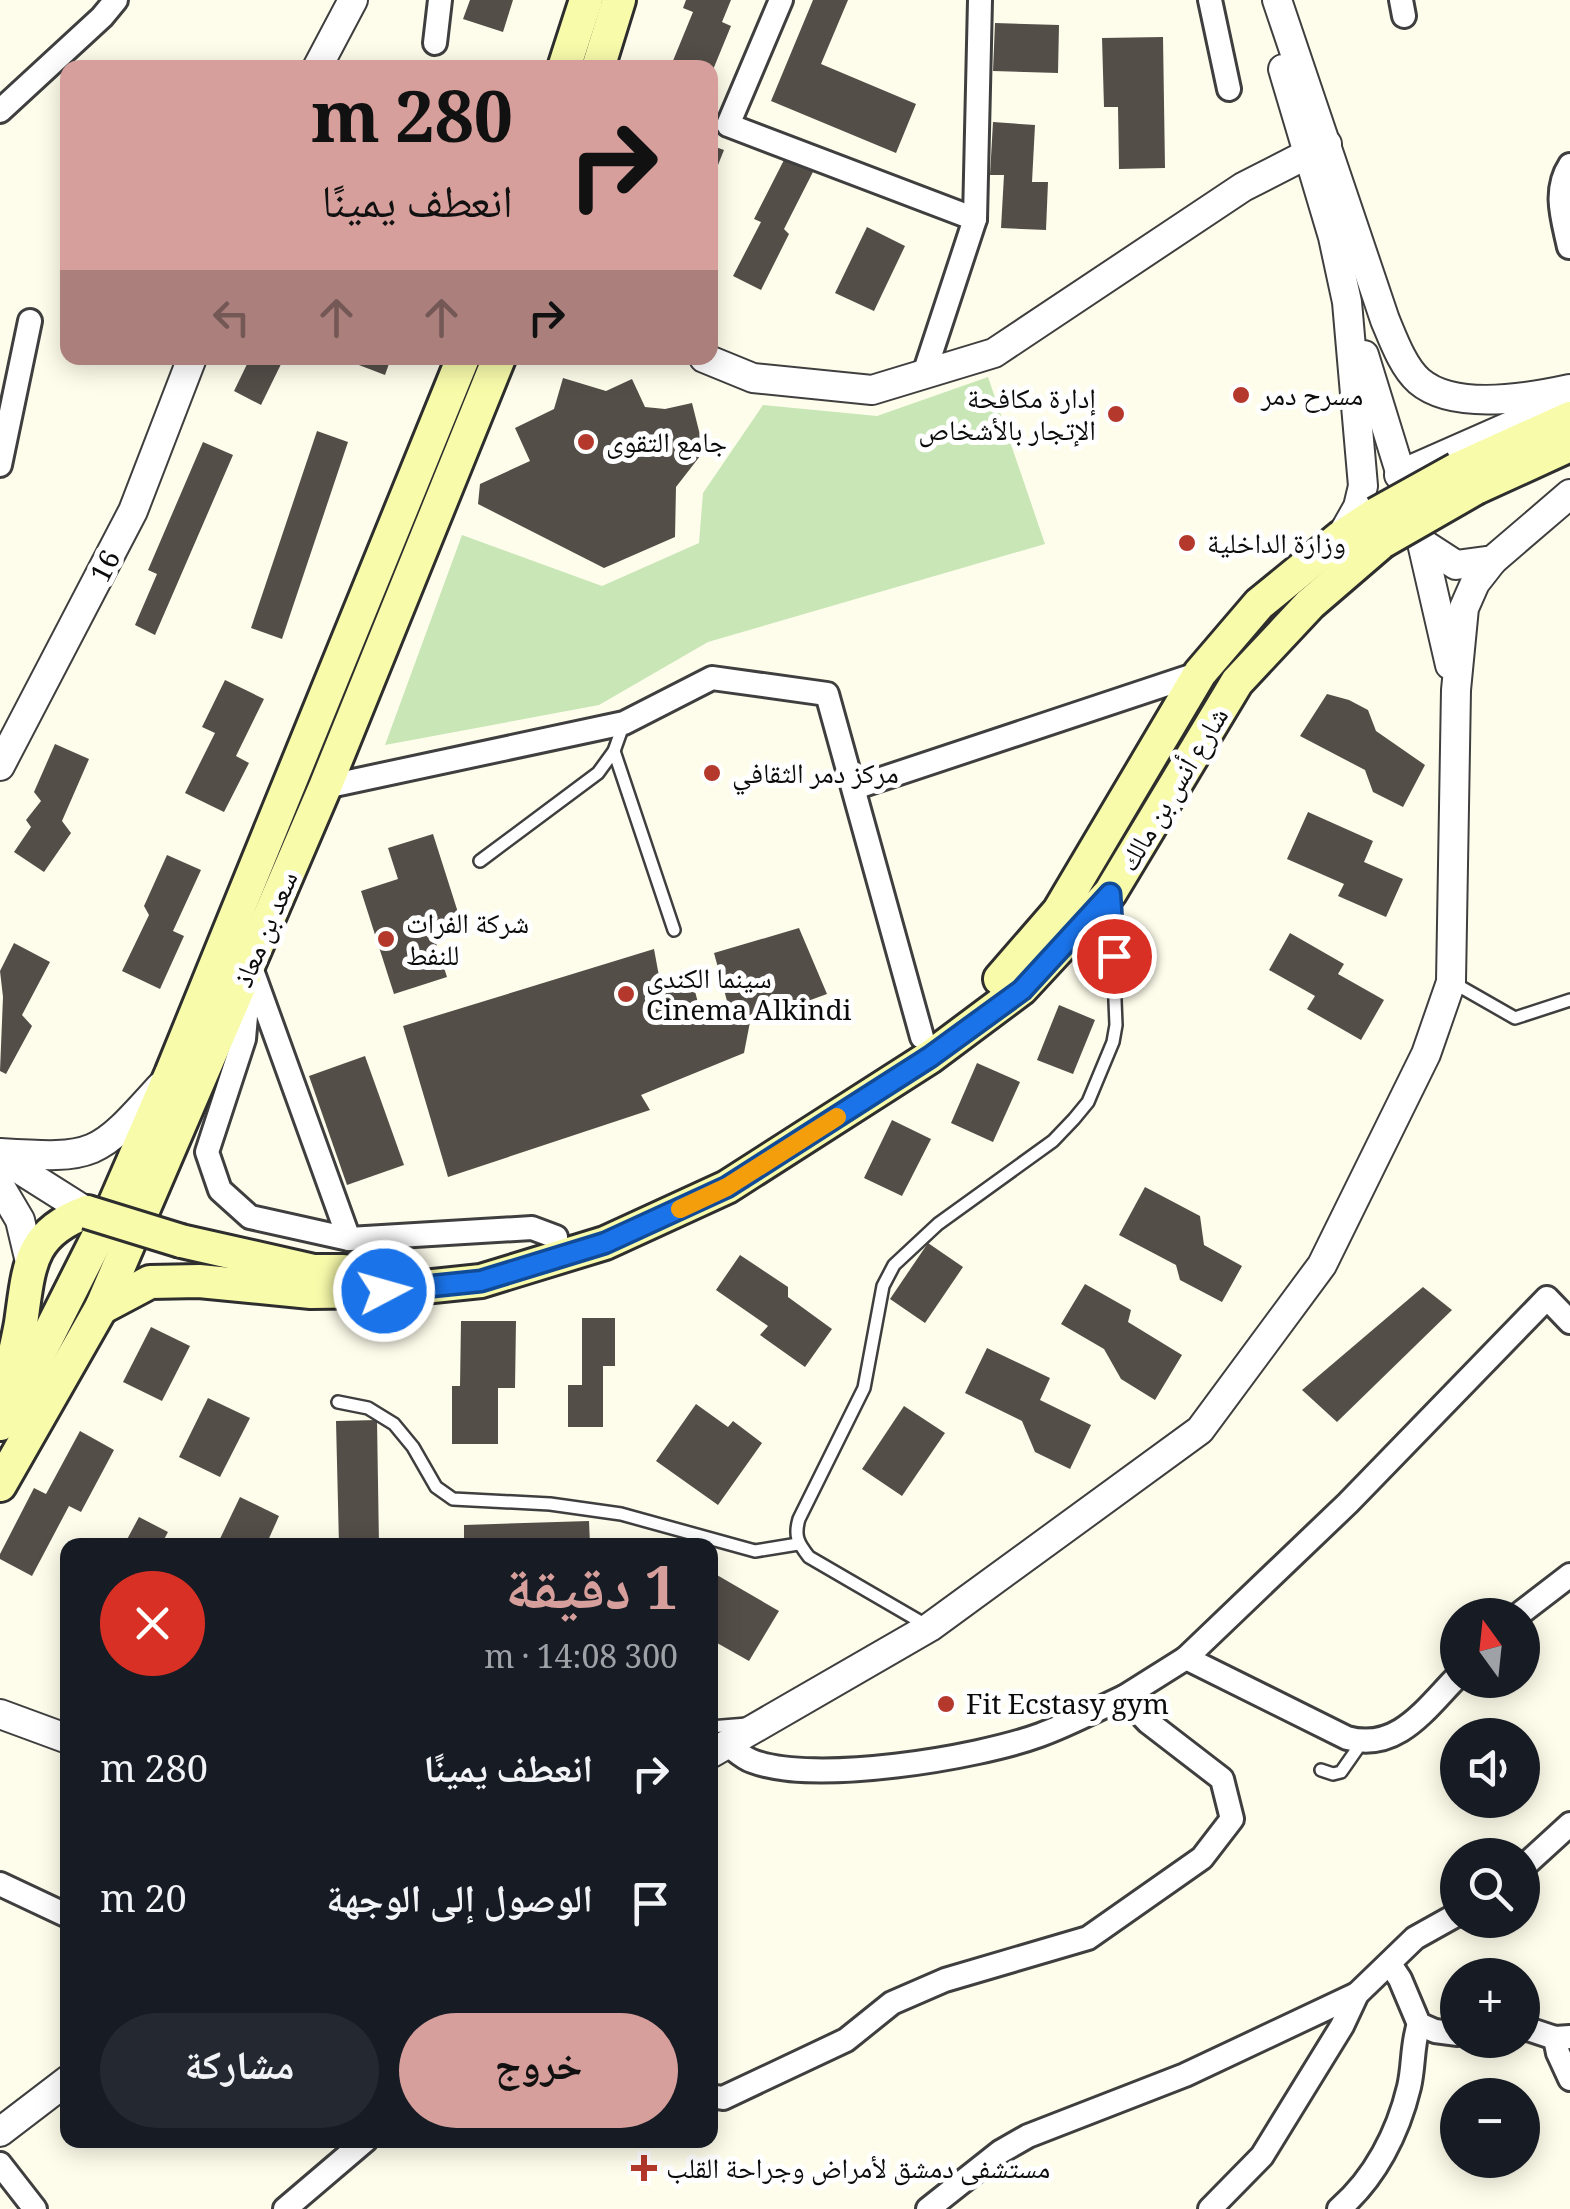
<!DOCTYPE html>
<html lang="ar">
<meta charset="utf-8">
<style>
body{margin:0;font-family:Georgia,"Noto Naskh Arabic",serif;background:#242831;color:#f1f3f6;direction:rtl;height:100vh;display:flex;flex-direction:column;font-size:38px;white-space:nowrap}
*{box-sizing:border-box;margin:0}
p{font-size:32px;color:#9ea1a6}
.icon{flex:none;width:55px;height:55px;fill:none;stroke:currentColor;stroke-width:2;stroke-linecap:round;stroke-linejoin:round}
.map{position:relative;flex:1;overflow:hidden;direction:ltr}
.drawer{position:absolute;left:60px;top:1538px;width:658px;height:610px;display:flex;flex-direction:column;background:#171b24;border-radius:20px;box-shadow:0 5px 25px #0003;direction:rtl}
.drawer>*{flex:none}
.hud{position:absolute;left:60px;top:60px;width:658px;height:305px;border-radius:20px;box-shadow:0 5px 25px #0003;direction:rtl;background:#d69f9b;color:#111;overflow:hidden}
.needle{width:65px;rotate:345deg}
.controls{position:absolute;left:1440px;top:1598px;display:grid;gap:20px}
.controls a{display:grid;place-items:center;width:100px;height:100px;border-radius:50%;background:#171b24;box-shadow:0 5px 25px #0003;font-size:50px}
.pin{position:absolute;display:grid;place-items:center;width:85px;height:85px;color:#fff;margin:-42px;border:5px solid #fff;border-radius:50%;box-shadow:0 2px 10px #0007}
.me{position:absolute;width:110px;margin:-55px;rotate:84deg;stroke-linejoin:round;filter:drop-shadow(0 0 8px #0008)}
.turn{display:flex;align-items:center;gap:35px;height:210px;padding:0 40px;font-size:45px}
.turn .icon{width:130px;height:130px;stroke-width:2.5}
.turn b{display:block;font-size:70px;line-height:85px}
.lanes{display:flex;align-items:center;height:95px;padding:0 40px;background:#0003;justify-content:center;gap:50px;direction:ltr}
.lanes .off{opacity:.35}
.round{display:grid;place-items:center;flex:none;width:105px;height:105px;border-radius:52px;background:#242831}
.headline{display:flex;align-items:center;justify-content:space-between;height:170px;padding:0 40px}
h1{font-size:60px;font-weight:700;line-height:75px;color:#d69f9b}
.action{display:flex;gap:20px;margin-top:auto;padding:20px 40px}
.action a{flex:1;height:115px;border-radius:60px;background:#d69f9b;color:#111;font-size:40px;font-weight:700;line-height:115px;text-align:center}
.action a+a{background:#242831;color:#f1f3f6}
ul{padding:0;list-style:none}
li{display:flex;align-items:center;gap:30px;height:130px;padding:0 40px}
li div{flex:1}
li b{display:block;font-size:38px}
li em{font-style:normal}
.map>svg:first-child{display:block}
.green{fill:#c9e6b7}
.building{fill:#544e49}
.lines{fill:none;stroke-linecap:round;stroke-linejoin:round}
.service-casing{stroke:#3f3f3f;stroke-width:16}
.minor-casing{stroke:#3f3f3f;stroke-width:28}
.tertiary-casing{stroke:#3f3f3f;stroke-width:32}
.secondary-casing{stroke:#2e2e2e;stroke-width:38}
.service{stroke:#fff;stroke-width:11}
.minor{stroke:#fff;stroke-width:22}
.tertiary{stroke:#fff;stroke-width:28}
.secondary{stroke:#f8fbaa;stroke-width:32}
.secondary-bridge-casing{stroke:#2e2e2e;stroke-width:38;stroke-linecap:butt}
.secondary-bridge{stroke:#f8fbaa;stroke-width:32}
.route-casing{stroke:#114b97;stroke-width:25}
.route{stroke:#1a73e8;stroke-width:18}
.slow{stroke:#f59e0b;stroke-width:18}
.poi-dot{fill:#b4382b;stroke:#fff;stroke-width:4}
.labels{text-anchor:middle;stroke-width:10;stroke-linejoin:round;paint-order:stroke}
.poi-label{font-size:28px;fill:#0c0c0c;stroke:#fff;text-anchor:start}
.street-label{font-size:28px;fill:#0c0c0c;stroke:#fff}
</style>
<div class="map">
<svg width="1570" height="2209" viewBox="0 0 1570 2209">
<rect width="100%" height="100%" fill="#fefdeb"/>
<polygon class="green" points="988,377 1045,544 708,642 599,705 385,745 462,535 602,586 699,543 703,493 763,405 877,416"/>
<g class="building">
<polygon points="470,0 513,0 503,32 463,19"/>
<polygon points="686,0 731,0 722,22 731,26 710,77 710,68 670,68 693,12 683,8"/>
<polygon points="813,0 848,0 821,64 916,104 896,153 771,101"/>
<polygon points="995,23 1059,25 1058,73 993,71"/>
<polygon points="1163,37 1165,168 1119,169 1118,107 1104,107 1102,38"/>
<polygon points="993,122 1035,125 1032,182 1048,182 1046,230 1001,228 1004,175 990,175"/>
<polygon points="710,145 724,150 710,185"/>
<polygon points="786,156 814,170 784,229 789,234 761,290 733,276 761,222 754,219"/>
<polygon points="867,227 905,246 874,311 835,293"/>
<polygon points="250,358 284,358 261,405 234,391"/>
<polygon points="353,358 391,358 385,375 351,362"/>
<polygon points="563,378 606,391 632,379 645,407 665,409 692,403 704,451 676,487 675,537 604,568 478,504 480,484 530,461 515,428 554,409"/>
<polygon points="317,431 348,442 282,639 251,628"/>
<polygon points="203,442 233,455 155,635 135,625 157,574 148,570"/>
<polygon points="225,680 264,699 236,756 249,763 224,812 185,793 215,733 202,727"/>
<polygon points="1327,694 1349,700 1368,710 1376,731 1425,765 1403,807 1373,792 1365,770 1300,736"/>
<polygon points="55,744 89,759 62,821 71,833 44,872 14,852 31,827 26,820 41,801 34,792"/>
<polygon points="1308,812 1373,841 1364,862 1403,879 1386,917 1338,896 1344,884 1287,859"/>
<polygon points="433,834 462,925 433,934 447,977 394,994 361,891 398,879 388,848"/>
<polygon points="167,855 201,870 173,931 184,936 160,989 122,971 149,915 144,906"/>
<polygon points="799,928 827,994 750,1022 744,1053 641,1095 650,1110 448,1177 403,1026 654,949 661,987 691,976 703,1022 730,1012 714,953"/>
<polygon points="1290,933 1344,964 1338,974 1384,1000 1361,1040 1307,1009 1315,996 1269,970"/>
<polygon points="14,943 50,962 22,1015 32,1026 6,1074 0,1071 3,997 0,971"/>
<polygon points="1059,1005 1095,1020 1073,1074 1037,1060"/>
<polygon points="365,1056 404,1165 347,1185 309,1076"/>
<polygon points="977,1063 1020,1082 993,1142 951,1123"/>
<polygon points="892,1120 931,1139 902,1196 864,1178"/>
<polygon points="1145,1187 1200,1216 1204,1245 1242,1266 1222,1302 1180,1280 1176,1265 1119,1235"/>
<polygon points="928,1243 963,1267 925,1323 890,1299"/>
<polygon points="740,1255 788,1287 788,1297 832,1329 805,1367 760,1335 768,1326 716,1290"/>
<polygon points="1085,1284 1131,1310 1128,1322 1182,1355 1155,1400 1121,1379 1104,1349 1061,1324"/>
<polygon points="1423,1287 1452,1310 1337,1422 1302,1390"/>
<polygon points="582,1318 615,1318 615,1366 603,1366 603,1427 568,1427 568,1385 582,1385"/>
<polygon points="461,1321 516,1321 515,1388 498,1388 498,1444 452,1444 452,1386 460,1386"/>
<polygon points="151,1327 190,1346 162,1401 123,1382"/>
<polygon points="987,1348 1050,1378 1040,1400 1091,1425 1070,1469 1035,1452 1022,1421 965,1393"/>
<polygon points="208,1398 250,1418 220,1477 179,1457"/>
<polygon points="696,1404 728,1427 733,1421 762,1443 718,1505 656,1461"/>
<polygon points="904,1406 945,1433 902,1496 862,1469"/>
<polygon points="377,1420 379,1545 339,1545 336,1421"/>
<polygon points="80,1431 114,1450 81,1512 69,1506 32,1576 0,1559 0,1554 34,1488 46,1494"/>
<polygon points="240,1497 279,1516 266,1545 217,1545"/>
<polygon points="139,1517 168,1532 161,1545 124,1545"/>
<polygon points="589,1521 590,1545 464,1545 464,1525"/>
<polygon points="710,1571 779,1611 749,1661 710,1639"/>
</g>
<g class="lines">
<g class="service-casing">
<g id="service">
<polyline points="614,751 674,930"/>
<polyline points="480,861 598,773 614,751 624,723"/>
<polyline points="1452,982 1515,1018 1570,1000"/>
<polyline points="338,1402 368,1408 394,1424 413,1447 436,1487 453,1499 550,1504 621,1514 755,1551 798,1544"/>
<path d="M926,1625L809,1557C798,1543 794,1536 799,1519L864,1388L883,1286L894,1265L938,1224L1053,1141L1074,1119L1088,1102L1113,1042L1116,1025L1111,903"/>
<polyline points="710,1727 747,1724"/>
<polyline points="1321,1770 1333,1774 1341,1772 1362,1742"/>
</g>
</g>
<g class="minor-casing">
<g id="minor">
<polyline points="781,0 728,125 975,219"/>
<polyline points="1210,0 1229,89"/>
<polyline points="1401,0 1404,16"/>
<polyline points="435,43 440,0"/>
<polyline points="0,111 102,17 116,0"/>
<path d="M1569,247C1563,219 1553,191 1570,165"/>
<polyline points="924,374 975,219 980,0"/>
<polyline points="0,465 30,321"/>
<polyline points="325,787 624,723 712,678 827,694 922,1037"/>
<polyline points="854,788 1200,673"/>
<polyline points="253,973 349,1239"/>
<polyline points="249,982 244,1039 207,1152 220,1190 250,1217 349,1239 532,1228 556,1237"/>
<polyline points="1518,1615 1570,1575"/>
<path d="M1186,1658L1347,1738C1398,1752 1426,1708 1458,1676"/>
<polyline points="1124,1697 1186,1658 1348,1503 1547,1298 1570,1322"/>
<polyline points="1522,1868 1570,1824"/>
<polyline points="0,1884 68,1916"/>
<polyline points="1390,1964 1400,1979 1419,2024 1435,2031 1458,2034"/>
<polyline points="1522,2027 1555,2038 1570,2037"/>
<polyline points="1555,2038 1558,2053 1570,2079"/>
<path d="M710,2096L723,2098L846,2040L892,2003L945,1980L1088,1938L1202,1858L1232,1819L1222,1779L1148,1722L1124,1697C1096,1710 1068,1725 1040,1735C977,1758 814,1785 752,1761C743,1758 735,1750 727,1744"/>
<polyline points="0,2164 35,2209"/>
<polyline points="285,2209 366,2140"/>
<polyline points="928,2209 1000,2152 1028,2136 1185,2075 1357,1994"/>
<polyline points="1210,2209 1262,2156 1342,2026 1357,1994 1415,1938 1458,1914"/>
<path d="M1339,2209C1375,2178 1398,2133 1409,2087C1414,2066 1412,2044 1419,2024"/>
</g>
</g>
<g class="tertiary-casing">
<g id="tertiary">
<path d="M1277,0L1385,320C1393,339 1403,367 1419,381C1454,411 1529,398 1570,389"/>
<polyline points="317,68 353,0"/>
<polyline points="1283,69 1333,237 1347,302 1363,486 1358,507 1341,537"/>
<polyline points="1364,355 1422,543 1450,665"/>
<polyline points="704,358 753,378 872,390 994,353 1243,187 1327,144"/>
<polyline points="1399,475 1569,400"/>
<polyline points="1422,543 1456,565 1493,560 1570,494"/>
<polyline points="0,766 133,511 192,358"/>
<path d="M0,1153C95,1159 97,1157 160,1087"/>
<polyline points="0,1157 87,1212"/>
<polyline points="0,1186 20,1220 30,1262"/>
<polyline points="0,1714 68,1739"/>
<polyline points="710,1754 930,1627 1200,1430 1322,1265 1426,1054 1451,982 1456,690 1464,608 1475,583 1493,560"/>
<polyline points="0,2132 68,2080"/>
</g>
</g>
<g class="secondary-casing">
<g id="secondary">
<polyline points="564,68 586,0"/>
<polyline points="598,68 619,0"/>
<polyline points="1457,469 1570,418"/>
<polyline points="1476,488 1570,445"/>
<polyline points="1000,979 1059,911 1200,673 1259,604 1341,537 1376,514"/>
<polyline points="181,1241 314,1271 343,1271"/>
<polyline points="101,1308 150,1282 199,1281 311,1292 385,1291 481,1281 605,1243 727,1187 930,1057 1021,989 1110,893 1237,682 1310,604 1382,542"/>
<path d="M6,1391C11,1368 17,1346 21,1323C29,1268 28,1233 87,1212"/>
<polyline points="0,1424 14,1403 114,1205 171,1074 463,358"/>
<polyline points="0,1485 101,1308 325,787 499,358"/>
</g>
</g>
<use href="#service" class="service"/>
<use href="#minor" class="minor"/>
<use href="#tertiary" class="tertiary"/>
<use href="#secondary" class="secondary"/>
<g class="secondary-bridge-casing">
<g id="secondary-bridge">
<polyline points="1376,514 1457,469"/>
<polyline points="1382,542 1476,488"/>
<polyline points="87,1212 181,1241"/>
</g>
</g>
<use href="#secondary-bridge" class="secondary-bridge"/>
</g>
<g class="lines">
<g class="route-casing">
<polyline id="route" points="384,1291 481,1281 605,1243 727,1187 930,1057 1022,990 1110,894 1114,956"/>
</g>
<use href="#route" class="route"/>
<polyline class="slow" points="680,1209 727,1187 837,1117"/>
</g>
<g class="poi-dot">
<circle cx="1241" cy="395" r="10"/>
<circle cx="1116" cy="414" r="10"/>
<circle cx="586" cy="442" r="10"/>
<circle cx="1187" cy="543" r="10"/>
<circle cx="712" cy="773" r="10"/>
<circle cx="386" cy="939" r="10"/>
<circle cx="626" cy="994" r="10"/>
<circle cx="946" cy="1704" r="10"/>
<path d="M639 2153h10v10h10v10h-10v10h-10v-10h-10v-10h10z"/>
</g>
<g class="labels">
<g class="poi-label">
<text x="1261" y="405">مسرح دمر</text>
<text x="1096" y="408" text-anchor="end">إدارة مكافحة<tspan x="1096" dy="32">الإتجار بالأشخاص</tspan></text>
<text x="606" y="452">جامع التقوى</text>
<text x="1207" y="553">وزارة الداخلية</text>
<text x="732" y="783">مركز دمر الثقافي</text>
<text x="406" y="933">شركة الفرات<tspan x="406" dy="32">للنفط</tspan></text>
<text x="646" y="988">سينما الكندي<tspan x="646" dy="32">Cinema Alkindi</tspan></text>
<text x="966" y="1714">Fit Ecstasy gym</text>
<text x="666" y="2178">مستشفى دمشق لأمراض وجراحة القلب</text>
</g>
<g class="street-label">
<text transform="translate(105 566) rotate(-63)" y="10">16</text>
<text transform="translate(1173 789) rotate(-59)" y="10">شارع أنس بن مالك</text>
<text transform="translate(265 929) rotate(-67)" y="10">سعد بن معاذ</text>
</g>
</g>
</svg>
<div class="controls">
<a><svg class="needle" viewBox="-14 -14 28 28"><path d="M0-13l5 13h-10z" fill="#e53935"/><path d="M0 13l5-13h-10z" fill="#9ea1a6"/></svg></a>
<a><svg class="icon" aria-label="sound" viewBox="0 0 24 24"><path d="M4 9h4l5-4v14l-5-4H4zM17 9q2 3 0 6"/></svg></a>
<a><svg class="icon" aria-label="search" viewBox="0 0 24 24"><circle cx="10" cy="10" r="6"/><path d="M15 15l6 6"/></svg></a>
<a>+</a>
<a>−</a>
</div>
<div class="pin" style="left:1114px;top:956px;background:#d93025"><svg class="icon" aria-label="arrive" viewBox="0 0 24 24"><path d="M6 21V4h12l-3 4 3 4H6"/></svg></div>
<svg class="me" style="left:384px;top:1291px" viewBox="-20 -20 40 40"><circle r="17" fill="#1a73e8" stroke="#fff" stroke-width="3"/><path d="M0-11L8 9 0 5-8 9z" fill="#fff"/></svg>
<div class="hud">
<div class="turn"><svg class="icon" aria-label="right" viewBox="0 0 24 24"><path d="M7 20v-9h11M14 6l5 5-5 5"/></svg><div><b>280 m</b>انعطف يمينًا</div></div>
<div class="lanes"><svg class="icon off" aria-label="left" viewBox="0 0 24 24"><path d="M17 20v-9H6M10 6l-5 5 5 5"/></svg><svg class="icon off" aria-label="ahead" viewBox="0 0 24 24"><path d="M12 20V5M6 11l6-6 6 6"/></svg><svg class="icon off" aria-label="ahead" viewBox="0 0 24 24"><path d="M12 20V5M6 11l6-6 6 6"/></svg><svg class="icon" aria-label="right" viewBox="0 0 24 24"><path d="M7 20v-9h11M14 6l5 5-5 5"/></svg></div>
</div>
<section class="drawer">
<div class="headline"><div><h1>1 دقيقة</h1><p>300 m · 14:08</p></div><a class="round" style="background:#d93025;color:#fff"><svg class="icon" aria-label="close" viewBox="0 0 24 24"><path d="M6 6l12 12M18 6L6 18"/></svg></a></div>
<ul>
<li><svg class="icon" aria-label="right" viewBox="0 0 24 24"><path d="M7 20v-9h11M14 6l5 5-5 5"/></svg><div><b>انعطف يمينًا</b></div><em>280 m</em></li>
<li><svg class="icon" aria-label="arrive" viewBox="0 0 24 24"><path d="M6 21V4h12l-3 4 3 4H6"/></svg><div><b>الوصول إلى الوجهة</b></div><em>20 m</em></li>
</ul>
<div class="action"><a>خروج</a><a>مشاركة</a></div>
</section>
</div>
